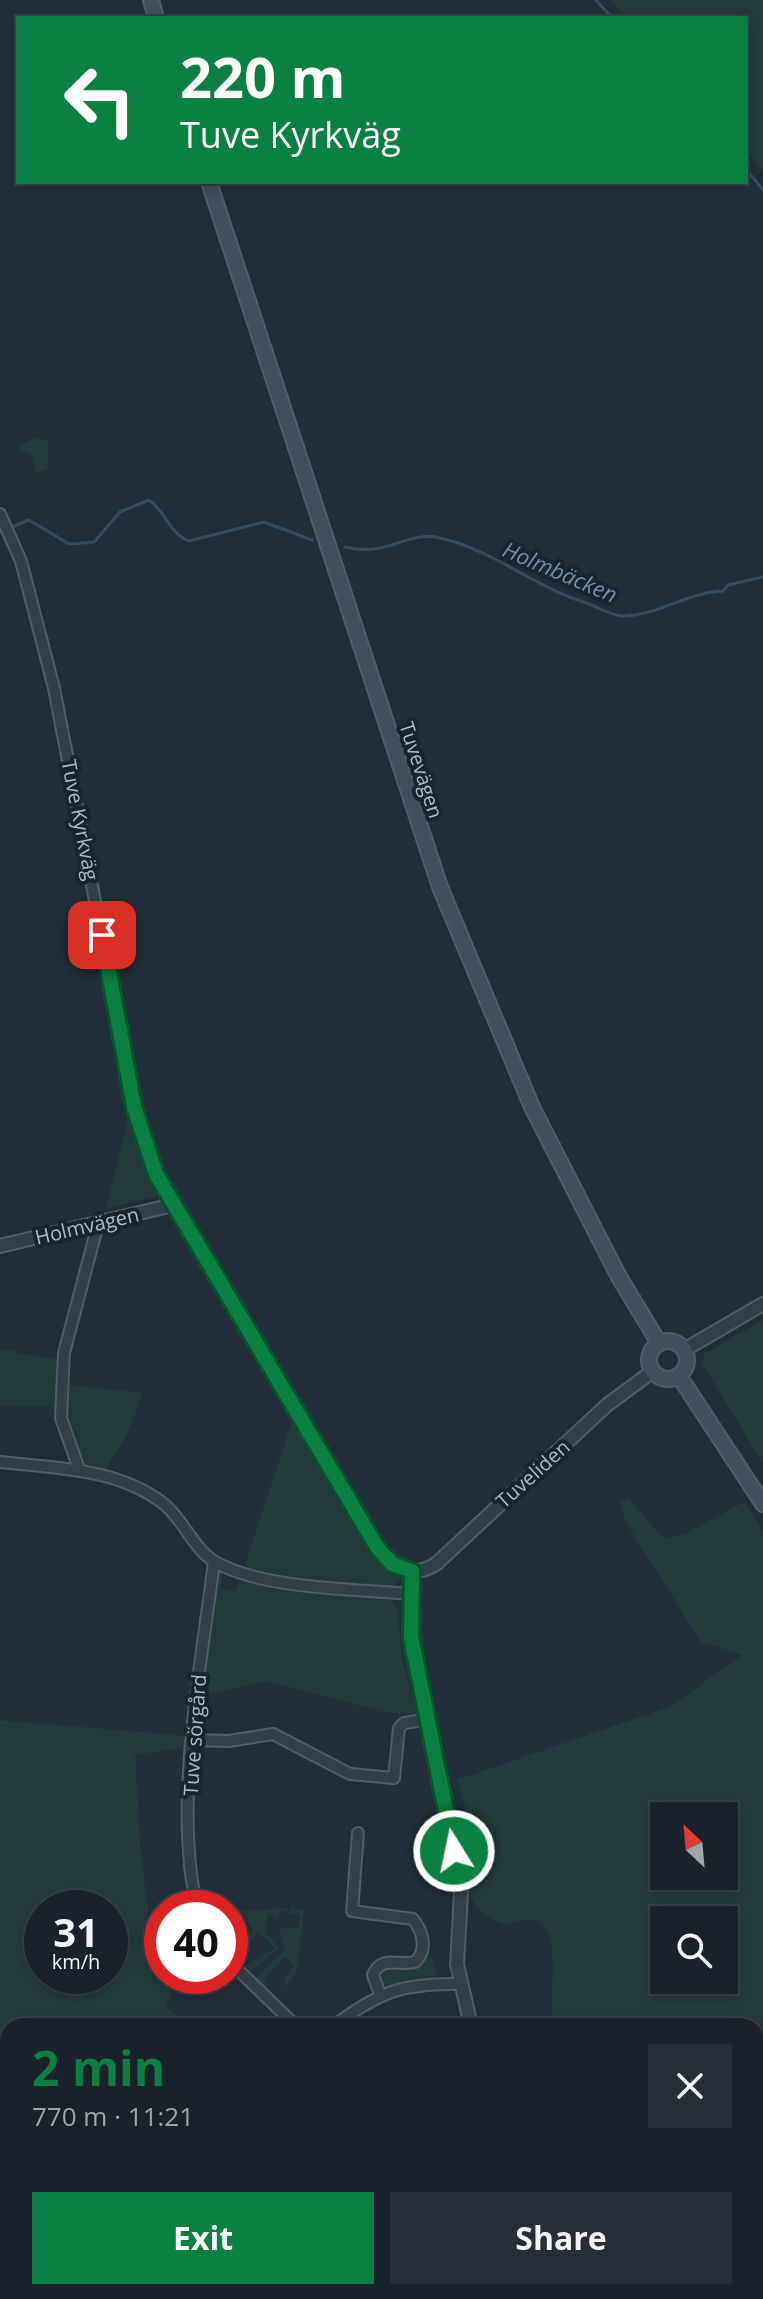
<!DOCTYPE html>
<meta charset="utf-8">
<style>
body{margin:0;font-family:"Open Sans",sans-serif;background:#262f37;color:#f1f3f6;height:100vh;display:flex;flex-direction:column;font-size:30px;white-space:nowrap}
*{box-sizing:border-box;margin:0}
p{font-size:26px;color:#9fa4a9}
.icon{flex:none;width:44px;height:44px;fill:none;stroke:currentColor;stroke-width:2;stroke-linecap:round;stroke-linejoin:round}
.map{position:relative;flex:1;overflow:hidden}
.details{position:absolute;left:0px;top:2018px;width:764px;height:282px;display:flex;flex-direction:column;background:#19222b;border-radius:24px 24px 0 0;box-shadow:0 4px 12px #0003,0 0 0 2px #373f47}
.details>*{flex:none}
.top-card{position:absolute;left:16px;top:16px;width:732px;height:168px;border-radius:0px;box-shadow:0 4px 12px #0003,0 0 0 2px #373f47;background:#0b8043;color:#fff;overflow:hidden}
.needle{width:52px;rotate:334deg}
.controls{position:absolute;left:650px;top:1802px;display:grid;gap:16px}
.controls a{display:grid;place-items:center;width:88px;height:88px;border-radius:0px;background:#19222b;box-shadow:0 4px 12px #0003,0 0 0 2px #373f47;font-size:40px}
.speed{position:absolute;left:24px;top:1890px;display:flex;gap:16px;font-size:40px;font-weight:700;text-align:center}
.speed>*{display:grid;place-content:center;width:104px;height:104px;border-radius:50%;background:#19222b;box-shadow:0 4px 12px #0003,0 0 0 2px #373f47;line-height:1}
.speed small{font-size:20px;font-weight:400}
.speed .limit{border:12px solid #d22;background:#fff;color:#111}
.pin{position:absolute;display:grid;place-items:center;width:68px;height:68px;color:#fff;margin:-34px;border-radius:16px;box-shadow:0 4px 12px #0006}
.me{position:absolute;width:88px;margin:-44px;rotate:350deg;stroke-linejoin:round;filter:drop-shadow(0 0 6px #0008)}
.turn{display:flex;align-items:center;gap:28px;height:168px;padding:0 32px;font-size:36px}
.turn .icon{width:104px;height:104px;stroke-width:2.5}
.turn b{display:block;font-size:56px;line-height:68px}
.round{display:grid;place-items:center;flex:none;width:84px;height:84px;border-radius:0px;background:#262f37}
.summary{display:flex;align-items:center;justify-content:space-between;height:136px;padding:0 32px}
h1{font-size:48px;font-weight:700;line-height:60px;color:#0b8043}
.cta{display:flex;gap:16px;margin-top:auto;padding:16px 32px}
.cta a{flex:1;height:92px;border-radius:0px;background:#0b8043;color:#fff;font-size:32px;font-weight:700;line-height:92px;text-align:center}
.cta a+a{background:#262f37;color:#f1f3f6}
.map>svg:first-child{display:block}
.green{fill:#233a3a;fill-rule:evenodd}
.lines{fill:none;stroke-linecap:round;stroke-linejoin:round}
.stream{stroke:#344c61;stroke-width:3}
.minor-casing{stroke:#525d67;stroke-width:14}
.tertiary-casing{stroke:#525d67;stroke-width:16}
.secondary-casing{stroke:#525d67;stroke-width:18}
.minor{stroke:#343f4a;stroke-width:10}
.tertiary{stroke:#343f4a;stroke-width:12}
.secondary{stroke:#424f5d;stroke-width:14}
.route-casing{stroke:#07532c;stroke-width:20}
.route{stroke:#0b8043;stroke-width:14}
.labels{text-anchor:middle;stroke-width:8;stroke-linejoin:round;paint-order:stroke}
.street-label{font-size:20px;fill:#afbac6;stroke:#1a242e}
.water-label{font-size:22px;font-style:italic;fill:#6f8faa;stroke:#1a242e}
</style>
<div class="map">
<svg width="763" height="2299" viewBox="0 0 763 2299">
<rect width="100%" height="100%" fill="#212e39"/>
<g class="green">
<polygon points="610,0 763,0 763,172 746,150 746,18 627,18"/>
<polygon points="37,438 48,441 48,468 37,473 30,453 21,452 17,446"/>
<polygon points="130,1113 158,1191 154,1197 106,1209"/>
<polygon points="763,1320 763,1463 702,1363 704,1354"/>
<path d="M11,1350C30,1358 49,1356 69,1362L70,1385L143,1393L128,1432L106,1469L84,1464L66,1417L52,1407L0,1406V1351Z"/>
<polygon points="294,1416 374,1553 401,1578 389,1596 397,1609 402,1658 418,1715 383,1712 268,1681 199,1696 209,1567 223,1569 221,1589 236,1591"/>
<path d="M628,1498L663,1538L685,1534L744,1502L763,1531V2205L756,2206V2026H586L584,2022L555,2026C543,1997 576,1894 506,1925C457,1908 466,1865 456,1822L466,1810L457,1780L669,1707L743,1655L701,1642L625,1521L620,1503ZM664,1816H724V1876H664ZM664,1920H724V1980H664Z"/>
<path d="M0,1720L187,1736V1747L135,1755L141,1857L152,1939L162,1940V1976H178L165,2008L200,2026H8V2292H54L53,2299H0ZM42,1908H110V1976H42Z"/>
<polygon points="287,1908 286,1911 279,1911 278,1918 268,1913 266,1932 278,1948 249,1973 242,1968 275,1948 259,1932 235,1955 230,1954 230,1943 253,1932 241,1911"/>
<polygon points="290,1908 304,1910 297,1971 284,1989 285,1977 294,1966 285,1957 263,1979 268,1986 265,1990 255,1980 285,1949 279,1929 299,1927 300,1914 289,1913"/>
<polygon points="430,1951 437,1977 387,1986 379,1981 382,1967 421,1963"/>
<polygon points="756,2233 763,2233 763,2299 597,2299 597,2292 756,2292"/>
<polygon points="153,2292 280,2292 287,2293 284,2299 151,2299"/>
<polygon points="393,2292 485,2292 493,2299 397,2299"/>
</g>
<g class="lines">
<g class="stream">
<polyline points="596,0 612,18"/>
<polyline points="746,169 763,190"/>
<path d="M12,527L29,520L69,544L94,542L120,512L149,500C166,512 169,533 189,541L264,522L312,540"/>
<polyline points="0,533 1,533"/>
<path d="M345,547C388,558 407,530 440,538C491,549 535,587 584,602C597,606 610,616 624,616C659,615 688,592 723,591L728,585L763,577"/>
</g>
<g class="minor-casing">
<g id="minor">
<polyline points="0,514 21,561 54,688 137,1119 147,1152 173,1205"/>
<path d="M0,1462C55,1468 118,1468 164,1504C184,1520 194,1551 217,1563C265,1589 354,1589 409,1594"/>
<polyline points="79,1469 61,1418 64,1353 98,1224"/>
<polyline points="192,1740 229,1741 273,1734 350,1774 394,1778 399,1728 404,1723 429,1719"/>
<path d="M358,1833L352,1911L413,1919C423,1932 428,1950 415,1962C398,1966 381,1955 373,1975L380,1994"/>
<path d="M197,1908C173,1805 201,1667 214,1562"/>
<polyline points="230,1962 296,2026"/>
<path d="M333,2026C380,1992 401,1983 460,1984"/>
<polyline points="0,2190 8,2196"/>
<polyline points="0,2248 8,2240"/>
<polyline points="382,2292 387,2299"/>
<polyline points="99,2299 100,2292"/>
<polyline points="344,2299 348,2292"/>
</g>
</g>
<g class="tertiary-casing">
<g id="tertiary">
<path d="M0,1246L173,1205L377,1547C393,1568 412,1579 436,1564L607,1405L653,1371"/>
<polyline points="684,1350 763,1304"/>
<polyline points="412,1571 411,1637 461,1893 457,1964 471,2026"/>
<polyline points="756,2212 763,2211"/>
</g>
</g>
<g class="secondary-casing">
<g id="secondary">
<polyline points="151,0 156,18"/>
<polyline points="209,182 440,887 532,1107 619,1277 659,1343"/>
<circle cx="668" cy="1360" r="19"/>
<polyline points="679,1376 763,1504"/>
</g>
</g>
<use href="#minor" class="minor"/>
<use href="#tertiary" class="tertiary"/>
<use href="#secondary" class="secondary"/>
</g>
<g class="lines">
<g class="route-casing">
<polyline id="route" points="102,935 134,1107 156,1174 377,1547 392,1564 412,1571 411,1637 454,1851"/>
</g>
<use href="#route" class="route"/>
</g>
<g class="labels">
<g class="street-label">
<text transform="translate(421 770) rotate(72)" y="7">Tuvevägen</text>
<text transform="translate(80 820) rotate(79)" y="7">Tuve Kyrkväg</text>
<text transform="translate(87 1226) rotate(-13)" y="7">Holmvägen</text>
<text transform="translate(533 1474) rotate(-42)" y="7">Tuveliden</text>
<text transform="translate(195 1735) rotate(-86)" y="7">Tuve sörgård</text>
</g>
<g class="water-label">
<text transform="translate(560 572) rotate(23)" y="8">Holmbäcken</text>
</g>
</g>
</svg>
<div class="controls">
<a><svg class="needle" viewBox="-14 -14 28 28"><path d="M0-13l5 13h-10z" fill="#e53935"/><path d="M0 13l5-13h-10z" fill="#9fa4a9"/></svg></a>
<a><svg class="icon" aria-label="search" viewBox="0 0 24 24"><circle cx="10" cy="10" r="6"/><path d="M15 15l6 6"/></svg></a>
</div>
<div class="speed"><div>31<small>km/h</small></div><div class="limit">40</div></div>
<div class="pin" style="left:102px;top:935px;background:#d93025"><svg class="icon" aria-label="arrive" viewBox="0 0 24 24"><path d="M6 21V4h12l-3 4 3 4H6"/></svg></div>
<svg class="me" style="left:454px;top:1851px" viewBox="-20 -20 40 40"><circle r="17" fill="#0b8043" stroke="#fff" stroke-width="3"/><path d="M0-11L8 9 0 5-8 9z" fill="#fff"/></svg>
<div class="top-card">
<div class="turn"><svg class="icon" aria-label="left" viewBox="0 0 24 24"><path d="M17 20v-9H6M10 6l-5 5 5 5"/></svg><div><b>220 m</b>Tuve Kyrkväg</div></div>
</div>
<section class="details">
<div class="summary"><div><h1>2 min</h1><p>770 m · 11:21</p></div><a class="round"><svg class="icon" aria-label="close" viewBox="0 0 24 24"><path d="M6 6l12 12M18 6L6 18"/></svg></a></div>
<div class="cta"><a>Exit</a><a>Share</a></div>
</section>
</div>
